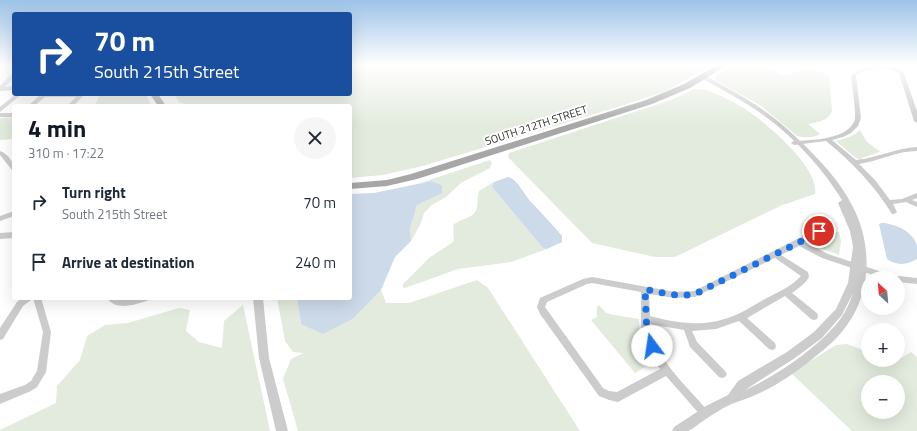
<!DOCTYPE html>
<meta charset="utf-8">
<style>
body{margin:0;font-family:"Titillium Web",sans-serif;background:#f6f6f7;color:#1f2937;height:100vh;display:flex;flex-direction:column;font-size:15px;white-space:nowrap}
*{box-sizing:border-box;margin:0}
p{font-size:13px;color:#747a83}
.icon{flex:none;width:22px;height:22px;fill:none;stroke:currentColor;stroke-width:2;stroke-linecap:round;stroke-linejoin:round}
.map{position:relative;flex:1;overflow:hidden}
.drawer{position:absolute;left:12px;top:104px;width:340px;height:196px;display:flex;flex-direction:column;background:#fff;border-radius:4px;box-shadow:0 4px 16px #0002}
.drawer>*{flex:none}
.hud{position:absolute;left:12px;top:12px;width:340px;height:84px;border-radius:4px;box-shadow:0 4px 16px #0002;background:#1a4fa0;color:#fff;overflow:hidden}
.needle{width:26px;rotate:334deg}
.tools{position:absolute;left:861px;top:271px;display:grid;gap:8px}
.tools a{display:grid;place-items:center;width:44px;height:44px;border-radius:50%;background:#fff;box-shadow:0 4px 16px #0002;font-size:20px}
.pin{position:absolute;display:grid;place-items:center;width:34px;height:34px;color:#fff;margin:-17px;border:2px solid #fff;border-radius:50%;box-shadow:0 1px 4px #0007}
.me{position:absolute;width:44px;margin:-22px;rotate:346deg;stroke-linejoin:round;filter:drop-shadow(0 0 3px #0008)}
.turn{display:flex;align-items:center;gap:14px;height:84px;padding:0 16px;font-size:18px}
.turn .icon{width:52px;height:52px;stroke-width:2.5}
.turn b{display:block;font-size:28px;line-height:34px}
.round{display:grid;place-items:center;flex:none;width:42px;height:42px;border-radius:21px;background:#f6f6f7}
.summary{display:flex;align-items:center;justify-content:space-between;height:68px;padding:0 16px}
h1{font-size:24px;font-weight:700;line-height:30px;color:#111827}
ul{padding:0;list-style:none}
li{display:flex;align-items:center;gap:12px;height:60px;padding:0 16px}
li div{flex:1}
li b{display:block;font-size:15px}
li em{font-style:normal}
.map>svg:first-child{display:block}
.green{fill:#e3ebde;fill-rule:evenodd}
.water{fill:#ccdae9}
.lines{fill:none;stroke-linecap:round;stroke-linejoin:round}
.minor{fill:#ccc;fill-rule:evenodd}
.tertiary{fill:#ccc;fill-rule:evenodd}
.primary{fill:#a7a7a7;fill-rule:evenodd}
.route{stroke:#1a73e8;stroke-width:7;stroke-dasharray:0 12.6}
.labels{text-anchor:middle;stroke-width:4;stroke-linejoin:round;paint-order:stroke}
.street-label{font-size:11px;fill:#2f2f2f;stroke:#fff}
</style>
<div class="map">
<svg width="917" height="431" viewBox="0 0 917 431">
<rect width="100%" height="100%" fill="#fff"/>
<g class="green">
<polygon points="350,65 712,65 666,91 627,104 423,166 383,175 350,178 350,106 191,106 179,102 174,94 350,94"/>
<path d="M735,65H761L783,76C802,71 810,66 829,75L832,111C828,121 818,122 808,124L820,134C814,138 804,138 797,136L760,105L716,81V76Z"/>
<path d="M694,89C699,89 704,89 709,91C723,96 744,107 755,116C774,130 819,169 815,194L780,206L675,257H655L592,243L508,157L509,153L671,100Z"/>
<polygon points="100,94 146,94 151,106 95,106"/>
<polygon points="14,117 14,139 0,140 0,118"/>
<path d="M860,130L867,142L882,153L879,152L862,158L861,160L856,158L837,142L836,141C846,138 853,137 860,130Z"/>
<polygon points="490,160 492,163 490,168 461,183 446,197 432,205 424,213 420,225 411,241 410,229 417,205 442,192 442,185 432,181 417,184"/>
<path d="M494,182L492,187L543,248L547,249L511,262L458,269L405,288H403V284L429,258L453,242L454,240L453,225C461,218 474,219 477,208C478,202 477,196 479,191Z"/>
<polygon points="823,231 839,232 841,241 839,255 815,246 817,239 823,236"/>
<polygon points="477,280 488,288 580,431 298,431 283,379 291,359 304,353 293,352 285,341 277,298 297,298 301,324 354,318 381,290 386,303 409,303"/>
<polygon points="243,305 270,431 0,431 0,430 56,403 57,386 80,360 87,336 105,325 128,323 179,308 190,310 186,331 199,342 222,348 224,321"/>
<polygon points="599,305 605,312 609,314 639,319 640,335 652,363 635,373 591,320 597,317 597,307"/>
<path d="M847,344L868,352V360H892L896,361L911,352L917,357V431H852L791,373L836,345ZM868,382H898V412H868Z"/>
</g>
<g class="water">
<path d="M508,177C518,179 525,197 533,204C543,215 553,225 562,236V242L547,249L543,248L492,187L494,182Z"/>
<polygon points="432,181 442,185 442,193 417,205 410,229 411,241 395,257 381,290 354,318 323,334 301,324 297,298 350,298 350,194 374,193"/>
<path d="M882,223C894,223 914,232 917,246C917,250 917,255 917,259C908,265 896,266 887,259L879,224Z"/>
</g>
<g class="lines">
<g class="minor">
<path d="M876,65L890,66L903,71L917,111V123L914,121L899,73C886,65 867,66 856,76L861,118L858,126L851,133L843,137L832,140L856,160C877,158 896,148 917,147V151C897,151 879,161 859,164L875,180L890,200L902,199L917,193V198L912,200L917,202V207L906,202L893,204L897,212L894,214H892C874,185 852,162 826,141L794,145L791,143L794,141C811,140 849,140 855,119C856,112 852,85 851,76C858,69 866,67 876,65Z"/>
<polygon points="12,73 14,73 14,77 5,87 14,86 14,90 0,91 0,86"/>
<polygon points="16,94 22,94 0,112 0,107"/>
<polygon points="41,94 83,94 84,95 73,106 67,106 76,97 45,97 34,106 28,106"/>
<rect x="0" y="113" width="14" height="4"/>
<path d="M0,151C8,154 14,162 14,171L12,170L0,155Z"/>
<polygon points="14,211 14,216 0,221 0,216"/>
<path d="M819,228L823,231L821,235L805,242L828,254L894,276L895,278L898,276L917,278V284L898,282V278H882L822,258L799,246L781,255L808,272L809,277C805,284 799,288 792,293L817,313L818,316L817,319L814,320L811,319L785,296L747,318L775,343L776,346L775,349L772,350L769,349L739,321L716,329L692,331L697,342L725,371L727,374L725,377L722,378L719,377L690,347L684,330L650,324C653,357 687,386 708,411L710,414L708,417L705,419L702,417L666,376L618,402L609,400L599,396L540,314L537,307L540,298L583,279L592,277L675,292L694,291ZM775,258L801,276C791,287 778,292 765,299C756,304 747,310 738,314C707,328 681,324 650,316L649,294L675,298L695,297ZM592,283L641,292C642,306 639,322 643,336C646,348 654,358 660,369L617,392L609,391L603,388L545,307L547,302L587,284Z"/>
<polygon points="14,232 14,238 0,239 0,233"/>
<polygon points="22,298 32,298 31,300 23,306 3,339 0,340 0,328 17,302"/>
<polygon points="33,298 41,298 51,332 46,372 37,387 31,391 0,404 0,394 25,385 31,381 37,371 43,332"/>
<path d="M107,298L124,299L150,298L149,300C137,304 116,312 107,298Z"/>
</g>
<g class="tertiary">
<path d="M703,75C711,78 719,84 727,88C753,102 777,118 798,139C819,159 840,181 853,207C872,244 872,291 847,325C838,339 823,350 810,361C787,379 765,393 737,402C724,406 711,416 700,423C696,426 692,430 687,431C683,431 677,431 672,431L674,427L706,406L728,395L738,381L787,352L814,332L836,309L848,283L853,247L850,231L838,203L842,200C823,169 796,139 766,117C746,102 723,90 701,78V76ZM853,293C850,302 846,311 841,318C822,345 775,377 745,390L795,358L822,338L842,315Z"/>
<polygon points="253,298 263,298 269,358 288,431 276,431 259,358"/>
</g>
<g class="primary">
<polygon points="717,65 727,65 690,88 652,104 417,179 387,186 350,189 350,183 387,180 411,174 646,100 684,84"/>
<polygon points="150,94 158,94 166,106 158,106"/>
</g>
</g>
<linearGradient id="sky" x2="0" y2="1"><stop stop-color="#9dc3e8"/><stop offset="0.52" stop-color="#fff"/><stop offset="1" stop-color="#fff" stop-opacity="0"/></linearGradient>
<rect width="917" height="125" fill="url(#sky)"/>
<g class="lines">
<path class="route" d="M652,346L647,335L645,289C662,293 678,297 695,294L818,233L819,231"/>
</g>
<g class="labels">
<g class="street-label">
<text transform="translate(536 125) rotate(-18)" y="4">SOUTH 212TH STREET</text>
</g>
</g>
</svg>
<div class="tools">
<a><svg class="needle" viewBox="-14 -14 28 28"><path d="M0-13l5 13h-10z" fill="#e53935"/><path d="M0 13l5-13h-10z" fill="#747a83"/></svg></a>
<a>+</a>
<a>−</a>
</div>
<div class="pin" style="left:819px;top:231px;background:#d93025"><svg class="icon" aria-label="arrive" viewBox="0 0 24 24"><path d="M6 21V4h12l-3 4 3 4H6"/></svg></div>
<svg class="me" style="left:652px;top:346px" viewBox="-20 -20 40 40"><circle r="19" fill="#fff"/><path d="M0-13L10 11 0 6-10 11z" fill="#1a73e8"/></svg>
<div class="hud">
<div class="turn"><svg class="icon" aria-label="right" viewBox="0 0 24 24"><path d="M7 20v-9h11M14 6l5 5-5 5"/></svg><div><b>70 m</b>South 215th Street</div></div>
</div>
<section class="drawer">
<div class="summary"><div><h1>4 min</h1><p>310 m · 17:22</p></div><a class="round"><svg class="icon" aria-label="close" viewBox="0 0 24 24"><path d="M6 6l12 12M18 6L6 18"/></svg></a></div>
<ul>
<li><svg class="icon" aria-label="right" viewBox="0 0 24 24"><path d="M7 20v-9h11M14 6l5 5-5 5"/></svg><div><b>Turn right</b><p>South 215th Street</p></div><em>70 m</em></li>
<li><svg class="icon" aria-label="arrive" viewBox="0 0 24 24"><path d="M6 21V4h12l-3 4 3 4H6"/></svg><div><b>Arrive at destination</b></div><em>240 m</em></li>
</ul>
</section>
</div>
